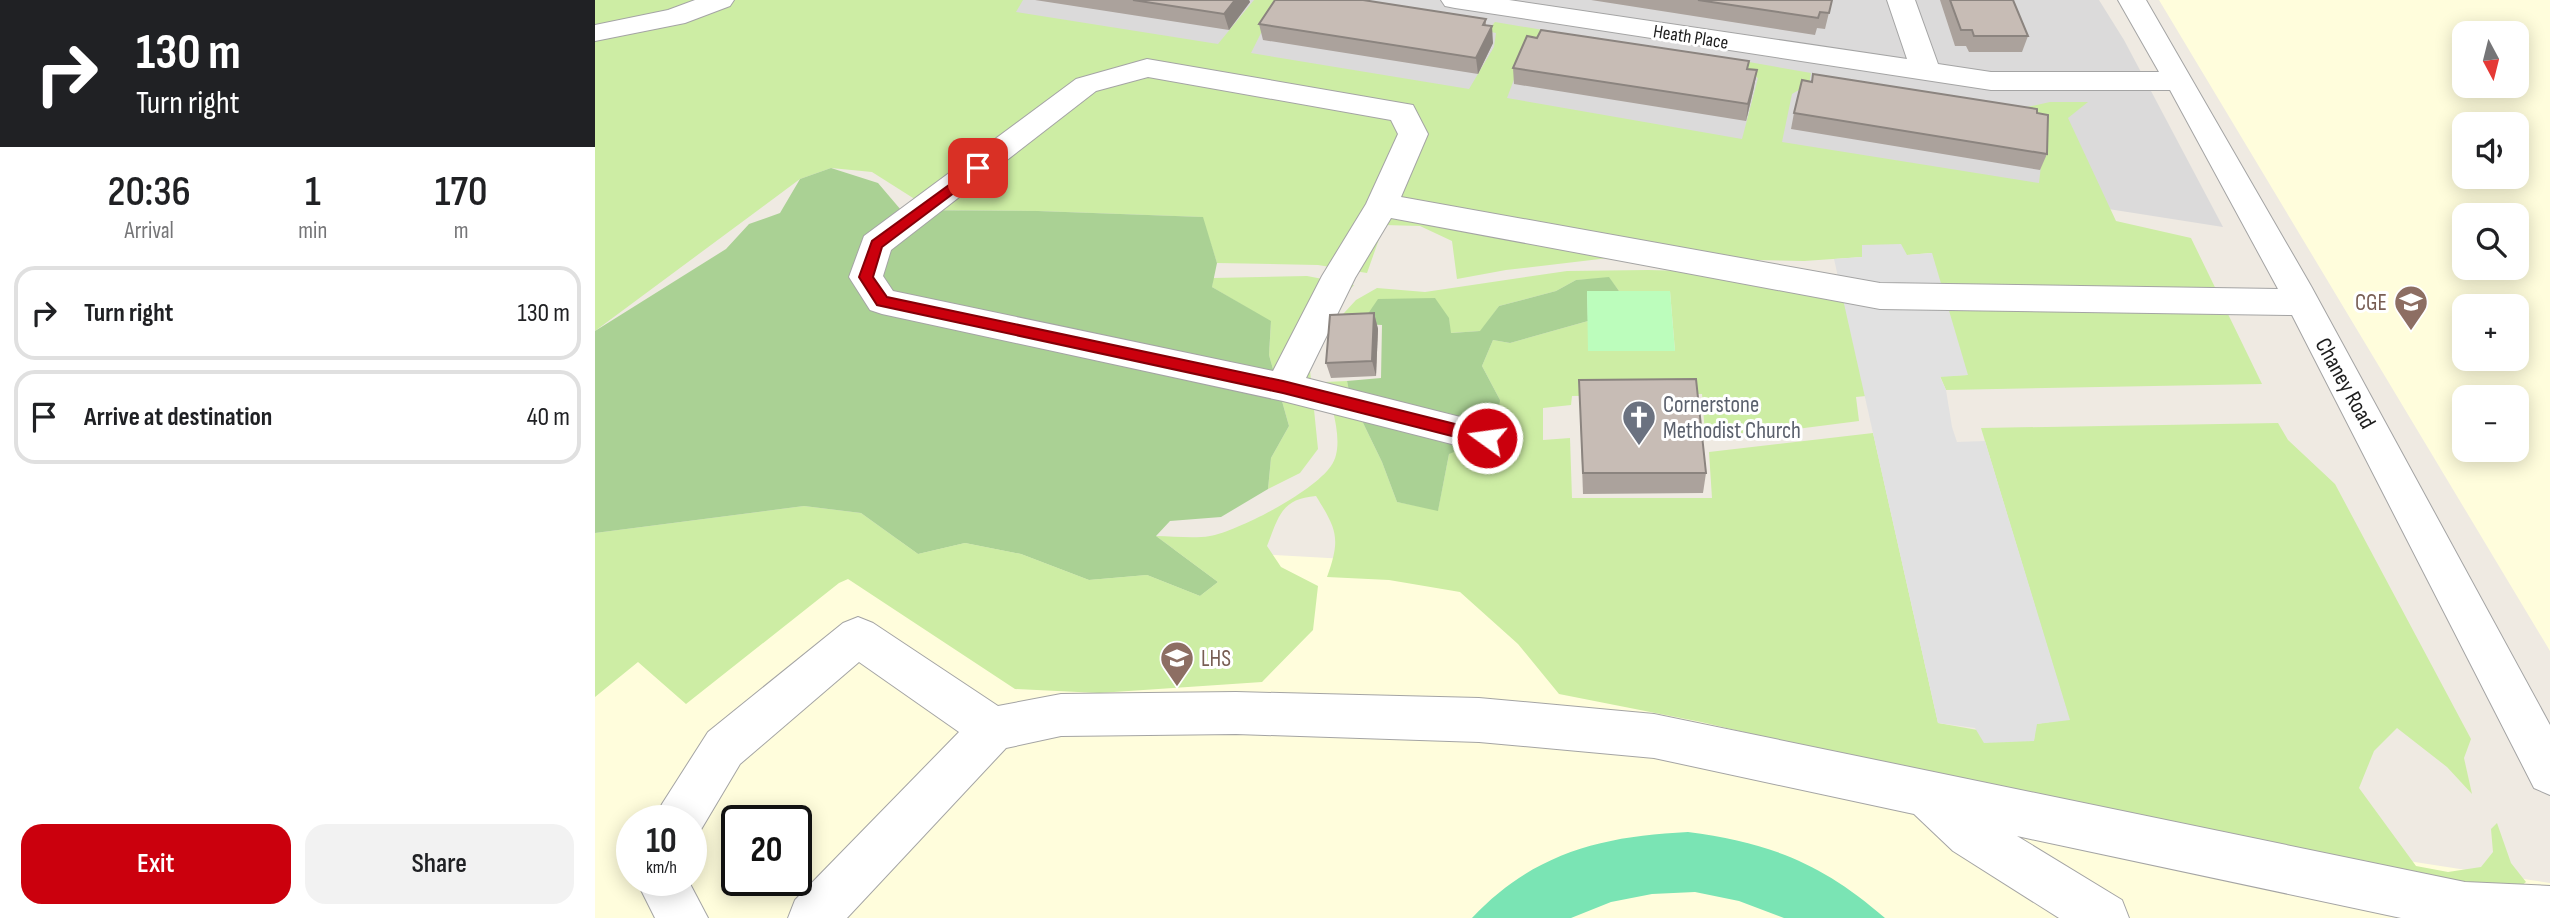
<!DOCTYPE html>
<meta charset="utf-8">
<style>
body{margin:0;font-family:"Sofia Sans Condensed",sans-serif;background:#f2f2f2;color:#202124;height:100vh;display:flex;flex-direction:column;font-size:26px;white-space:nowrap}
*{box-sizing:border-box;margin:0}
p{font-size:23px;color:#757577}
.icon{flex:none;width:38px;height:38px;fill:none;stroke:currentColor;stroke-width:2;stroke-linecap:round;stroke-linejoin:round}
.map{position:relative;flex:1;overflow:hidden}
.panel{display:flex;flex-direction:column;background:#fff;width:595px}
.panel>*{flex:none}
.top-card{background:#202124;color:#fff;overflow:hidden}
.needle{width:46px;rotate:173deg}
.tools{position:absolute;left:1857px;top:21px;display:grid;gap:14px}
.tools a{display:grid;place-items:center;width:77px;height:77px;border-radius:14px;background:#fff;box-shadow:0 4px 18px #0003;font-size:35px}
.speed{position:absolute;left:21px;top:805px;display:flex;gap:14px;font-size:35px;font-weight:700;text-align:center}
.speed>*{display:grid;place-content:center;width:91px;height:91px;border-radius:50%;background:#fff;box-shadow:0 4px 18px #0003;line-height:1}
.speed small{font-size:18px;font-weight:400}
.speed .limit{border:4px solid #111;border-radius:10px;background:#fff;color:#111}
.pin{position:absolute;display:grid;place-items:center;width:60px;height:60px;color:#fff;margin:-30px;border-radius:14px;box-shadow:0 4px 10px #0006}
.me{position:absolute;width:77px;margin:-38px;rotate:284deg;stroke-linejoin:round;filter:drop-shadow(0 0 5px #0008)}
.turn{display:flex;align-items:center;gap:24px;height:147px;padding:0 21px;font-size:32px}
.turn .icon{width:91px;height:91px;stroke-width:2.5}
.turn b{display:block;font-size:49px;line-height:60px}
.eta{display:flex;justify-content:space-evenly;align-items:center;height:119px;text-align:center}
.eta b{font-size:42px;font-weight:600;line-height:49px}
.cta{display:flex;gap:14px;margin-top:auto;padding:14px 21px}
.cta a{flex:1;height:80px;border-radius:21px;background:#cb000d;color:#fff;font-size:28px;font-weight:600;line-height:80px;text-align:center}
.cta a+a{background:#f2f2f2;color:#202124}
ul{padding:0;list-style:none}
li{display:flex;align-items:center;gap:21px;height:94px;margin:0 14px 10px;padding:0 7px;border:4px solid #e0e0e0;border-radius:21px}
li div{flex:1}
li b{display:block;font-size:26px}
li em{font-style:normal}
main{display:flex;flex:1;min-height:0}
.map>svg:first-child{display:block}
.residential{fill:#dbdada}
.education{fill:#fffddc;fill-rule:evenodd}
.grass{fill:#cdeda4}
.forest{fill:#aad194}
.park{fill:#bcfdbc}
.pitch{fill:#7ae4b4}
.parking{fill:#e1e1e1}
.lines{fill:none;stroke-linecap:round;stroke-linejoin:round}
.minor-casing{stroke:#a4a4a4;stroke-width:2}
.minor{fill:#fff;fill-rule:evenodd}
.wall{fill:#aba29c}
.shaded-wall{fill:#8b847f}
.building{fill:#c7bcb5;stroke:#8b847f;stroke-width:2}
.route{fill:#cb000d;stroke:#840008;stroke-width:2}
.labels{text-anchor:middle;stroke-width:6;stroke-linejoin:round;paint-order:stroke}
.far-street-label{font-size:19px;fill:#1d1d1d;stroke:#fff}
.education-label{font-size:23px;fill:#785e54;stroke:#fff;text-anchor:end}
.street-label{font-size:23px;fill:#1d1d1d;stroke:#fff}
.worship-label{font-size:23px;fill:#5b616d;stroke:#fff;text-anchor:start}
</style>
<main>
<section class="panel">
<div class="top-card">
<div class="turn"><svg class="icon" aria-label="right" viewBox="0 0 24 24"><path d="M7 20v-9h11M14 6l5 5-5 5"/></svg><div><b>130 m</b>Turn right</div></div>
</div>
<div class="eta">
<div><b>20:36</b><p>Arrival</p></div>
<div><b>1</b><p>min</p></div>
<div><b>170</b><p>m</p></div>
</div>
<ul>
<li><svg class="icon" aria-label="right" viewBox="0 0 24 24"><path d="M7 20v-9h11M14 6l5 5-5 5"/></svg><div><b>Turn right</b></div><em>130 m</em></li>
<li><svg class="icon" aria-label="arrive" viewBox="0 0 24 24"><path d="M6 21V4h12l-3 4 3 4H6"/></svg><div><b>Arrive at destination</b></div><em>40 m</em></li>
</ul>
<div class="cta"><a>Exit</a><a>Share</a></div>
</section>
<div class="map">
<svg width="1955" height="918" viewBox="0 0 1955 918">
<rect width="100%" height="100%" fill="#efeae2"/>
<polygon class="residential" points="399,0 1504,0 1529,40 1628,227 364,28"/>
<g class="education">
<path d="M1564,0H1955V651ZM1869,33H1922V86H1869ZM1869,124H1922V177H1869ZM1869,215H1922V268H1869ZM1869,306H1922V359H1869ZM1869,397H1922V450H1869Z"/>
<path d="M0,535L428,541L823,563L1504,813L1955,883V918H0ZM37,821H96V880H37ZM142,821H201V880H142Z"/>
</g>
<g class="grass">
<polygon points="0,0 428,0 421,12 623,44 659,0 706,0 670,25 656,53 874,89 899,47 901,33 892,31 900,22 954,31 950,41 930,50 912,98 1147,139 1163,78 1152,73 1154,62 1216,73 1214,84 1197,94 1187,142 1444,183 1451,121 1431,117 1432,107 1455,102 1493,102 1473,118 1521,221 1596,238 1667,384 1351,390 1345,376 1372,375 1336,253 1312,255 1267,245 1267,257 1209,261 1022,257 911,270 862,279 857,241 825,226 789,225 772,273 723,265 622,263 607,217 443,211 337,210 277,172 236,168 205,179 0,331"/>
<path d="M1053,270L1243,275L1271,396L1261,397L1264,421L1186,431L1110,435L1107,394L977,396L976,405L948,408V440L975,438L977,498H1117L1114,452L1278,433L1343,723L1439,740L1441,724L1474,719L1386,428L1683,423L1693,440L1740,484L1876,739L1869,758L1877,794L1852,767L1802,728L1779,751L1764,788L1821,866L1853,872L1886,867L1898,852L1896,829L1902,823L1916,863L1931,882L1921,890L1847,884L1358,781L1106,722L964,694L923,644L865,592L794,580L732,577C746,538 742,530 721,496C686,499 684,516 672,546L686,567L723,586L718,630L667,682L504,693L420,689L253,579L244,583L91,704L43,662L0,697V533L209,506L266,513L323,554L370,543L426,554L494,580L552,575L605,596L623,582L561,536C578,536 598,539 615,536C645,530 718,492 736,466C751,445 736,405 730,382L752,381L755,396L787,462L802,502L843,510L854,454L905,400L887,366L898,340L915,343L993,321V351H1080L1075,291H1024L1014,278L981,280L961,291L904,306L886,331L855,333L854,318L738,325L761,300L782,288L830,292L972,271Z"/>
<polygon points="712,276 759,285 719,328 715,370 723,449 705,473 673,489 676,458 694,426 674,355 676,322 617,287 618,278"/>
</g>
<g class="forest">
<polygon points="236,168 283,183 306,210 443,211 608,217 622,263 617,287 676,321 674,355 694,426 676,458 673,489 626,517 575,521 561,536 623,582 605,596 552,575 494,580 426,554 370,543 323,554 266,513 209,506 0,533 0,331 131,249 154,224 185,213 205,179"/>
<polygon points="1014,277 1024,291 992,291 993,321 915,343 898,340 887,366 905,400 900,436 854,454 843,511 802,502 787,462 755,396 752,381 786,378 787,325 766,324 783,299 840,298 854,318 856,333 885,331 904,306 961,291 981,280"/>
</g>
<polygon class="park" points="992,291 1075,291 1080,351 993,351"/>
<path class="pitch" d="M1093,832C1175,843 1227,863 1290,918H1189L1144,901L1100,892L1057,894L1016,902L976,918H877C938,853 1007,836 1093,832Z"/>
<polygon class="parking" points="1306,244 1312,255 1337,253 1373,375 1345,377 1351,390 1357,427 1362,442 1390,441 1475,720 1442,724 1439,741 1389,743 1380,728 1343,723 1239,259 1267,257 1267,245"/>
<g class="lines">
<g class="minor-casing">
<g id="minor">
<polygon points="100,0 139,0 135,6 90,23 0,41 0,25 73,10"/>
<path d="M846,0H914L1312,59L1292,0H1320L1343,64L1396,72H1564L1523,0H1551L1716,286L1955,725V795L1939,788L1697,315L1285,309L796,218L760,278L711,378L905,427L911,438L905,449L892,453L688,401L287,314L275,310L254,277L269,236L481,79L552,59L818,105L833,134L806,197L1285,283L1683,289L1575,90H1396L860,8L850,6ZM553,77L796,120L803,134L771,204L727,276L678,371L298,291L288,276L296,250L501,91Z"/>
<polygon points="263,617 278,623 403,706 466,694 641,692 884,698 1059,714 1870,882 1955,886 1955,918 1806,918 1422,836 1527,900 1534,918 1464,918 1358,851 1319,814 1059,758 884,742 641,734 466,736 411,748 252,918 193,918 200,900 364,732 264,662 145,764 101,838 96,840 96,821 60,821 67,804 113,732 248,623"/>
<polygon points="41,880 93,880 113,918 60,918"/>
</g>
</g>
<use href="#minor" class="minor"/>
</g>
<g class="wall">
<polygon points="440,0 654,0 655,2 634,30"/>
<polygon points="996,0 1237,0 1230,29 1222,28 1220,35"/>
<polygon points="1345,0 1418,0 1433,36 1427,52 1374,52 1371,46 1360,46"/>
<polygon points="891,19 891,25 898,43 883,74 668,40 664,24"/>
<polygon points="918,68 1153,69 1159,87 1151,121 919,84"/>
<polygon points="1199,113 1442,113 1452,154 1445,170 1196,129"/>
<polygon points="779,313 783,329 781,376 736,378 731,363"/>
<polygon points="984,380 1111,473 1108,493 988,494"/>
</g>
<g class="shaded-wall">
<polygon points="640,0 654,0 655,2 634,30 629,14"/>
<polygon points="897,26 898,43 883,74 881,58"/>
<polygon points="1162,70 1159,87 1151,121 1153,104"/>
<polygon points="779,313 783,329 781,376 777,361"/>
</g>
<g class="building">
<polygon points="538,0 640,0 629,14"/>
<polygon points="680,0 768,0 891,19 888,25 897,26 881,58 664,24"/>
<polygon points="1103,0 1237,0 1234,13 1225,12 1223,18"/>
<polygon points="1355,0 1418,0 1433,36 1379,36 1377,30 1366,30"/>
<polygon points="946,30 1154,61 1152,69 1162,70 1153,104 918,68 932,36 942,38"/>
<polygon points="1218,74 1442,109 1442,113 1453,115 1452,154 1199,113 1207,80 1217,82"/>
<polygon points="779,313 777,361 731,363 735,315"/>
<polygon points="1101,379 1111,473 988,473 984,380"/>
</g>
<polygon class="route" points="383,164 390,168 388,171 287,247 278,277 292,297 688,381 892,432 898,434 900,438 898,443 892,445 688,393 282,305 264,277 277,241"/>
<defs>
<g id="school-pin" transform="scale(1.75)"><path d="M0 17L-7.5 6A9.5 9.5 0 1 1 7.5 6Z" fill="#8d6e63" stroke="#fff"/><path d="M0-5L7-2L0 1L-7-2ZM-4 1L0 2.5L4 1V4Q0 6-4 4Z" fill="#fff"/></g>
<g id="church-pin" transform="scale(1.75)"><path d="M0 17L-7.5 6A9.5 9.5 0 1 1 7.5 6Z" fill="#6b7280" stroke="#fff"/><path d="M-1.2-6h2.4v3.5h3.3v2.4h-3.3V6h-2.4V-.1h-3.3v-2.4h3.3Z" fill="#fff"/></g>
</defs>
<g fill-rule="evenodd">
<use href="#school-pin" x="1816" y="302"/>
<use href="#church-pin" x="1044" y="417"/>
<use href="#school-pin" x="582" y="658"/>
</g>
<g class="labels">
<g class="far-street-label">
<text transform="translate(1096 36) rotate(9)" y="7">Heath Place</text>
</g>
<g class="education-label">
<text x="1792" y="310">CGE</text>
<text x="606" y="666" text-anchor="start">LHS</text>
</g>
<g class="street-label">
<text transform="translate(1751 383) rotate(61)" y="8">Chaney Road</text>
</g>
<g class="worship-label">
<text x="1068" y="412">Cornerstone<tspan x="1068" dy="26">Methodist Church</tspan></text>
</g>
</g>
</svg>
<div class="tools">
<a><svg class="needle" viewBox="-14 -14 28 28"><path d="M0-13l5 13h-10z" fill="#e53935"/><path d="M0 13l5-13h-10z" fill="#757577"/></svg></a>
<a><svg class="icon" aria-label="sound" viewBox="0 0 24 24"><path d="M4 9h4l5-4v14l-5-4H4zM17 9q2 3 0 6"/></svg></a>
<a><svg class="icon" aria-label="search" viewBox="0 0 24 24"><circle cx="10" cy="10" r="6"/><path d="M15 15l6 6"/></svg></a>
<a>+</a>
<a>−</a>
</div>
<div class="speed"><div>10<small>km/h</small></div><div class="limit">20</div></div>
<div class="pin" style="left:383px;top:168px;background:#d93025"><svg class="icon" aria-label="arrive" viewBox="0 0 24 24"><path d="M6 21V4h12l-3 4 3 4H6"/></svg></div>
<svg class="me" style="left:892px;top:438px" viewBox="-20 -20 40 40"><circle r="17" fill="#cb000d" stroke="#fff" stroke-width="3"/><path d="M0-11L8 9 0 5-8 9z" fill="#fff"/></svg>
</div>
</main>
